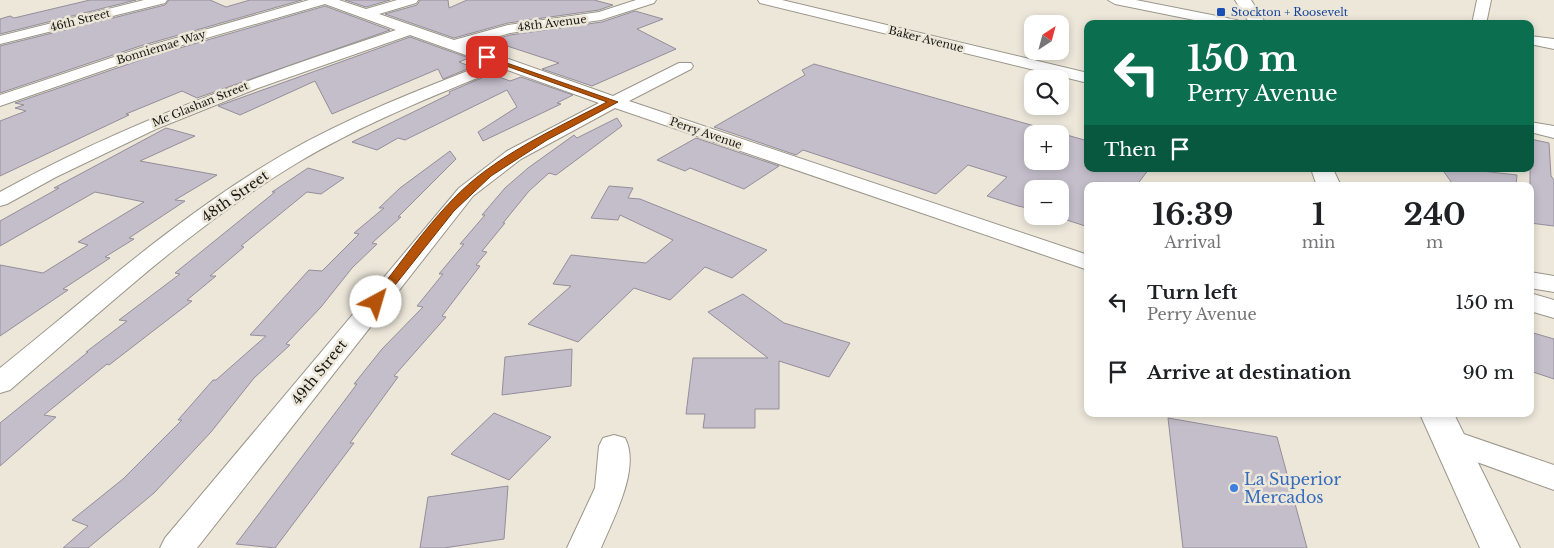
<!DOCTYPE html>
<meta charset="utf-8">
<style>
body{margin:0;font-family:"Libre Baskerville",serif;background:#f2f2f2;color:#202124;height:100vh;display:flex;flex-direction:column;font-size:19px;white-space:nowrap}
*{box-sizing:border-box;margin:0}
p{font-size:16px;color:#757577}
.icon{flex:none;width:28px;height:28px;fill:none;stroke:currentColor;stroke-width:2;stroke-linecap:round;stroke-linejoin:round}
.map{position:relative;flex:1;overflow:hidden}
.panel{position:absolute;left:1084px;top:182px;width:450px;height:235px;display:flex;flex-direction:column;background:#fff;border-radius:10px;box-shadow:0 2px 8px #0003}
.panel>*{flex:none}
.guide{position:absolute;left:1084px;top:20px;width:450px;height:152px;border-radius:10px;box-shadow:0 2px 8px #0003;background:#0b6e4f;color:#fff;overflow:hidden}
.needle{width:32px;rotate:36deg}
.controls{position:absolute;left:1024px;top:15px;display:grid;gap:10px}
.controls a{display:grid;place-items:center;width:45px;height:45px;border-radius:10px;background:#fff;box-shadow:0 2px 8px #0003;font-size:25px}
.pin{position:absolute;display:grid;place-items:center;width:42px;height:42px;color:#fff;margin:-21px;border-radius:10px;box-shadow:0 2px 8px #0006}
.me{position:absolute;width:55px;margin:-28px;rotate:39deg;stroke-linejoin:round;filter:drop-shadow(0 0 4px #0008)}
.turn{display:flex;align-items:center;gap:18px;height:105px;padding:0 20px;font-size:22px}
.turn .icon{width:65px;height:65px;stroke-width:2.5}
.turn b{display:block;font-size:35px;line-height:42px}
.then{display:flex;align-items:center;height:48px;padding:0 20px;background:#0003;gap:10px;font-size:19px}
.eta{display:flex;justify-content:space-evenly;align-items:center;height:85px;text-align:center}
.eta b{font-size:30px;font-weight:700;line-height:35px}
ul{padding:0;list-style:none}
li{display:flex;align-items:center;gap:15px;height:70px;padding:0 20px}
li div{flex:1}
li b{display:block;font-size:19px}
li em{font-style:normal}
.map>svg:first-child{display:block}
.building{fill:#c4becb;stroke:#948e9a;fill-rule:evenodd}
.lines{fill:none;stroke-linecap:round;stroke-linejoin:round}
.minor-casing{stroke:#9b968a;stroke-width:2}
.tertiary-casing{stroke:#9b968a;stroke-width:2}
.secondary-casing{stroke:#9b968a;stroke-width:2}
.minor{fill:#fff;fill-rule:evenodd}
.tertiary{fill:#fff;fill-rule:evenodd}
.secondary{fill:#fff;fill-rule:evenodd}
.route{fill:#b45309;stroke:#753606}
.transit-dot{fill:#1a4fb4;stroke:#ece7d9;stroke-width:2}
.shop-dot{fill:#3f7fe0;stroke:#ece7d9;stroke-width:2}
.labels{text-anchor:middle;stroke-width:5;stroke-linejoin:round;paint-order:stroke}
.far-transit-label{font-size:11px;fill:#164399;stroke:#ece7d9;text-anchor:start}
.far-street-label{font-size:11px;fill:#191712;stroke:#ece7d9}
.street-label{font-size:14px;fill:#191712;stroke:#ece7d9}
.near-shop-label{font-size:16px;fill:#366cbe;stroke:#ece7d9;text-anchor:start}
</style>
<div class="map">
<svg width="1554" height="548" viewBox="0 0 1554 548">
<rect width="100%" height="100%" fill="#ece7d9"/>
<g class="building">
<polygon points="90,0 136,0 0,34 0,19 10,16 14,18"/>
<polygon points="169,0 210,0 226,7 250,0 302,0 140,46 0,93 0,46 165,5"/>
<polygon points="345,0 390,0 366,7"/>
<polygon points="420,0 448,0 449,8 467,0 594,0 613,5 599,10 508,23 454,38 385,14 417,5"/>
<polygon points="325,6 390,30 197,98 182,91 126,114 129,115 0,176 0,121 26,111 15,108 24,105 15,103 152,56"/>
<polygon points="635,11 663,19 637,29 676,49 592,86 542,69 559,63 504,45 490,50 475,45 510,35 602,22"/>
<polygon points="410,37 469,58 459,62 472,67 443,79 438,69 332,114 315,81 240,115 218,106"/>
<path d="M814,64L1088,141V169H1149L1136,186H1088V227L1055,216H1060V189H1032V209L1018,206L987,196L1007,177L968,165L936,194L803,150L796,155L714,127L805,75L802,70ZM1032,134H1060V161H1032Z"/>
<polygon points="491,74 510,81 521,77 573,95 557,103 561,104 483,141 478,132 517,107 507,90 405,140 398,138 377,150 352,142 450,94 449,92"/>
<polygon points="617,118 622,126 556,175 549,173 529,191 503,223 505,223 482,251 487,252 476,265 480,266 442,316 446,317 394,376 398,377 350,443 354,443 275,548 236,544 357,384 354,384 382,349 423,307 417,306 443,274 439,274 464,244 460,244 485,215 482,215 505,188 528,168 574,135 577,138"/>
<polygon points="166,128 195,136 140,161 217,175 175,200 185,201 129,238 134,239 105,257 110,258 63,289 68,290 0,336 0,265 43,273 88,245 78,242 144,202 95,192 0,246 0,221 59,188 54,188"/>
<polygon points="696,138 779,166 744,189 690,168 685,171 657,160"/>
<polygon points="1530,139 1549,143 1551,176 1554,180 1554,226 1530,223"/>
<polygon points="450,151 456,159 398,217 401,217 372,243 377,244 352,268 321,307 286,344 290,345 254,378 211,432 154,493 88,548 63,548 88,526 72,520 123,479 182,420 178,420 213,380 216,380 266,336 250,335 309,270 322,271 359,234 354,233 384,208 379,208 400,188"/>
<polygon points="308,168 344,178 321,194 307,192 241,246 244,247 210,276 216,276 187,300 192,301 109,365 107,364 44,415 56,417 0,466 0,423 88,352 86,352 127,321 119,320 180,274 175,273 275,192 272,192"/>
<polygon points="1442,169 1464,169 1517,175 1516,186 1454,186"/>
<polygon points="609,186 633,188 628,198 640,199 767,250 732,278 705,267 670,300 634,288 578,342 528,324 571,286 553,284 571,255 646,263 673,240 620,215 618,220 591,218"/>
<polygon points="743,294 784,323 850,343 829,377 779,361 779,409 755,409 755,428 703,428 705,414 686,414 693,358 768,358 708,312"/>
<polygon points="1530,332 1554,339 1554,379 1530,371"/>
<polygon points="572,349 571,386 502,395 505,357"/>
<polygon points="494,413 551,437 509,480 451,454"/>
<polygon points="1168,418 1277,437 1307,548 1183,548"/>
<polygon points="508,486 504,539 444,548 420,548 428,497"/>
</g>
<g class="lines">
<g class="minor-casing">
<g id="minor">
<polygon points="144,0 167,0 165,3 0,44 0,36"/>
<path d="M309,0H339L366,9L397,0H418L416,3L379,14L454,40L508,25L599,12L636,0H656L654,3L601,20L510,33L469,45L613,96L679,63H691L693,66L691,69L629,101L1088,255V270L615,108L521,159L473,196L197,548H160L165,538L459,188L507,151L599,103L502,68C433,96 362,124 297,163C192,226 102,311 10,390L0,393V368C92,294 181,214 284,154C349,117 418,90 488,63L410,35L258,88L156,129L56,177L7,204L0,206V192C126,122 260,75 396,30L325,4L151,54L0,106V95L141,48Z"/>
<polygon points="758,0 782,0 1088,73 1088,83 760,3"/>
<polygon points="1108,0 1136,0 1237,20 1244,24 1214,24 1115,4"/>
<polygon points="1477,0 1491,0 1486,24 1472,24"/>
<polygon points="1530,36 1554,39 1554,49 1530,44"/>
<polygon points="1530,122 1554,126 1554,138 1530,132"/>
<polygon points="1449,429 1554,465 1554,490 1438,448 1434,440 1438,432"/>
<path d="M614,435L625,438C641,468 613,519 601,548H567L595,488L599,446L603,438Z"/>
</g>
</g>
<g class="tertiary-casing">
<g id="tertiary">
<polygon points="1530,272 1554,276 1554,292 1530,288"/>
<polygon points="1530,293 1554,300 1554,318 1530,311"/>
</g>
</g>
<g class="secondary-casing">
<g id="secondary">
<polygon points="1235,0 1251,0 1266,24 1250,24"/>
<polygon points="1311,169 1333,169 1341,186 1317,186"/>
<polygon points="1420,414 1454,414 1520,548 1480,548"/>
</g>
</g>
<use href="#minor" class="minor"/>
<use href="#tertiary" class="tertiary"/>
<use href="#secondary" class="secondary"/>
</g>
<path class="route" d="M484,55L618,102L547,140L491,176L454,211L380,304H372V299C407,256 440,204 485,171C523,143 566,123 607,102L484,58Z"/>
<rect class="transit-dot" x="1216" y="7" width="10" height="10" rx="2.5"/>
<circle class="shop-dot" cx="1234" cy="488" r="5"/>
<g class="labels">
<g class="far-transit-label">
<text x="1231" y="16">Stockton + Roosevelt</text>
</g>
<g class="far-street-label">
<text transform="translate(80 20) rotate(-14)" y="4">46th Street</text>
<text transform="translate(552 23) rotate(-7)" y="4">48th Avenue</text>
<text transform="translate(926 39) rotate(14)" y="4">Baker Avenue</text>
<text transform="translate(161 47) rotate(-17)" y="4">Bonniemae Way</text>
<text transform="translate(200 104) rotate(-22)" y="4">Mc Glashan Street</text>
<text transform="translate(706 133) rotate(19)" y="4">Perry Avenue</text>
</g>
<g class="street-label">
<text transform="translate(235 196) rotate(-35)" y="5">48th Street</text>
<text transform="translate(319 372) rotate(-51)" y="5">49th Street</text>
</g>
<g class="near-shop-label">
<text x="1244" y="485">La Superior<tspan x="1244" dy="18">Mercados</tspan></text>
</g>
</g>
</svg>
<div class="controls">
<a><svg class="needle" viewBox="-14 -14 28 28"><path d="M0-13l5 13h-10z" fill="#e53935"/><path d="M0 13l5-13h-10z" fill="#757577"/></svg></a>
<a><svg class="icon" aria-label="search" viewBox="0 0 24 24"><circle cx="10" cy="10" r="6"/><path d="M15 15l6 6"/></svg></a>
<a>+</a>
<a>−</a>
</div>
<div class="pin" style="left:487px;top:57px;background:#d93025"><svg class="icon" aria-label="arrive" viewBox="0 0 24 24"><path d="M6 21V4h12l-3 4 3 4H6"/></svg></div>
<svg class="me" style="left:376px;top:302px" viewBox="-20 -20 40 40"><circle r="19" fill="#fff"/><path d="M0-13L10 11 0 6-10 11z" fill="#b45309"/></svg>
<div class="guide">
<div class="turn"><svg class="icon" aria-label="left" viewBox="0 0 24 24"><path d="M17 20v-9H6M10 6l-5 5 5 5"/></svg><div><b>150 m</b>Perry Avenue</div></div>
<div class="then">Then<svg class="icon" aria-label="arrive" viewBox="0 0 24 24"><path d="M6 21V4h12l-3 4 3 4H6"/></svg></div>
</div>
<section class="panel">
<div class="eta">
<div><b>16:39</b><p>Arrival</p></div>
<div><b>1</b><p>min</p></div>
<div><b>240</b><p>m</p></div>
</div>
<ul>
<li><svg class="icon" aria-label="left" viewBox="0 0 24 24"><path d="M17 20v-9H6M10 6l-5 5 5 5"/></svg><div><b>Turn left</b><p>Perry Avenue</p></div><em>150 m</em></li>
<li><svg class="icon" aria-label="arrive" viewBox="0 0 24 24"><path d="M6 21V4h12l-3 4 3 4H6"/></svg><div><b>Arrive at destination</b></div><em>90 m</em></li>
</ul>
</section>
</div>
